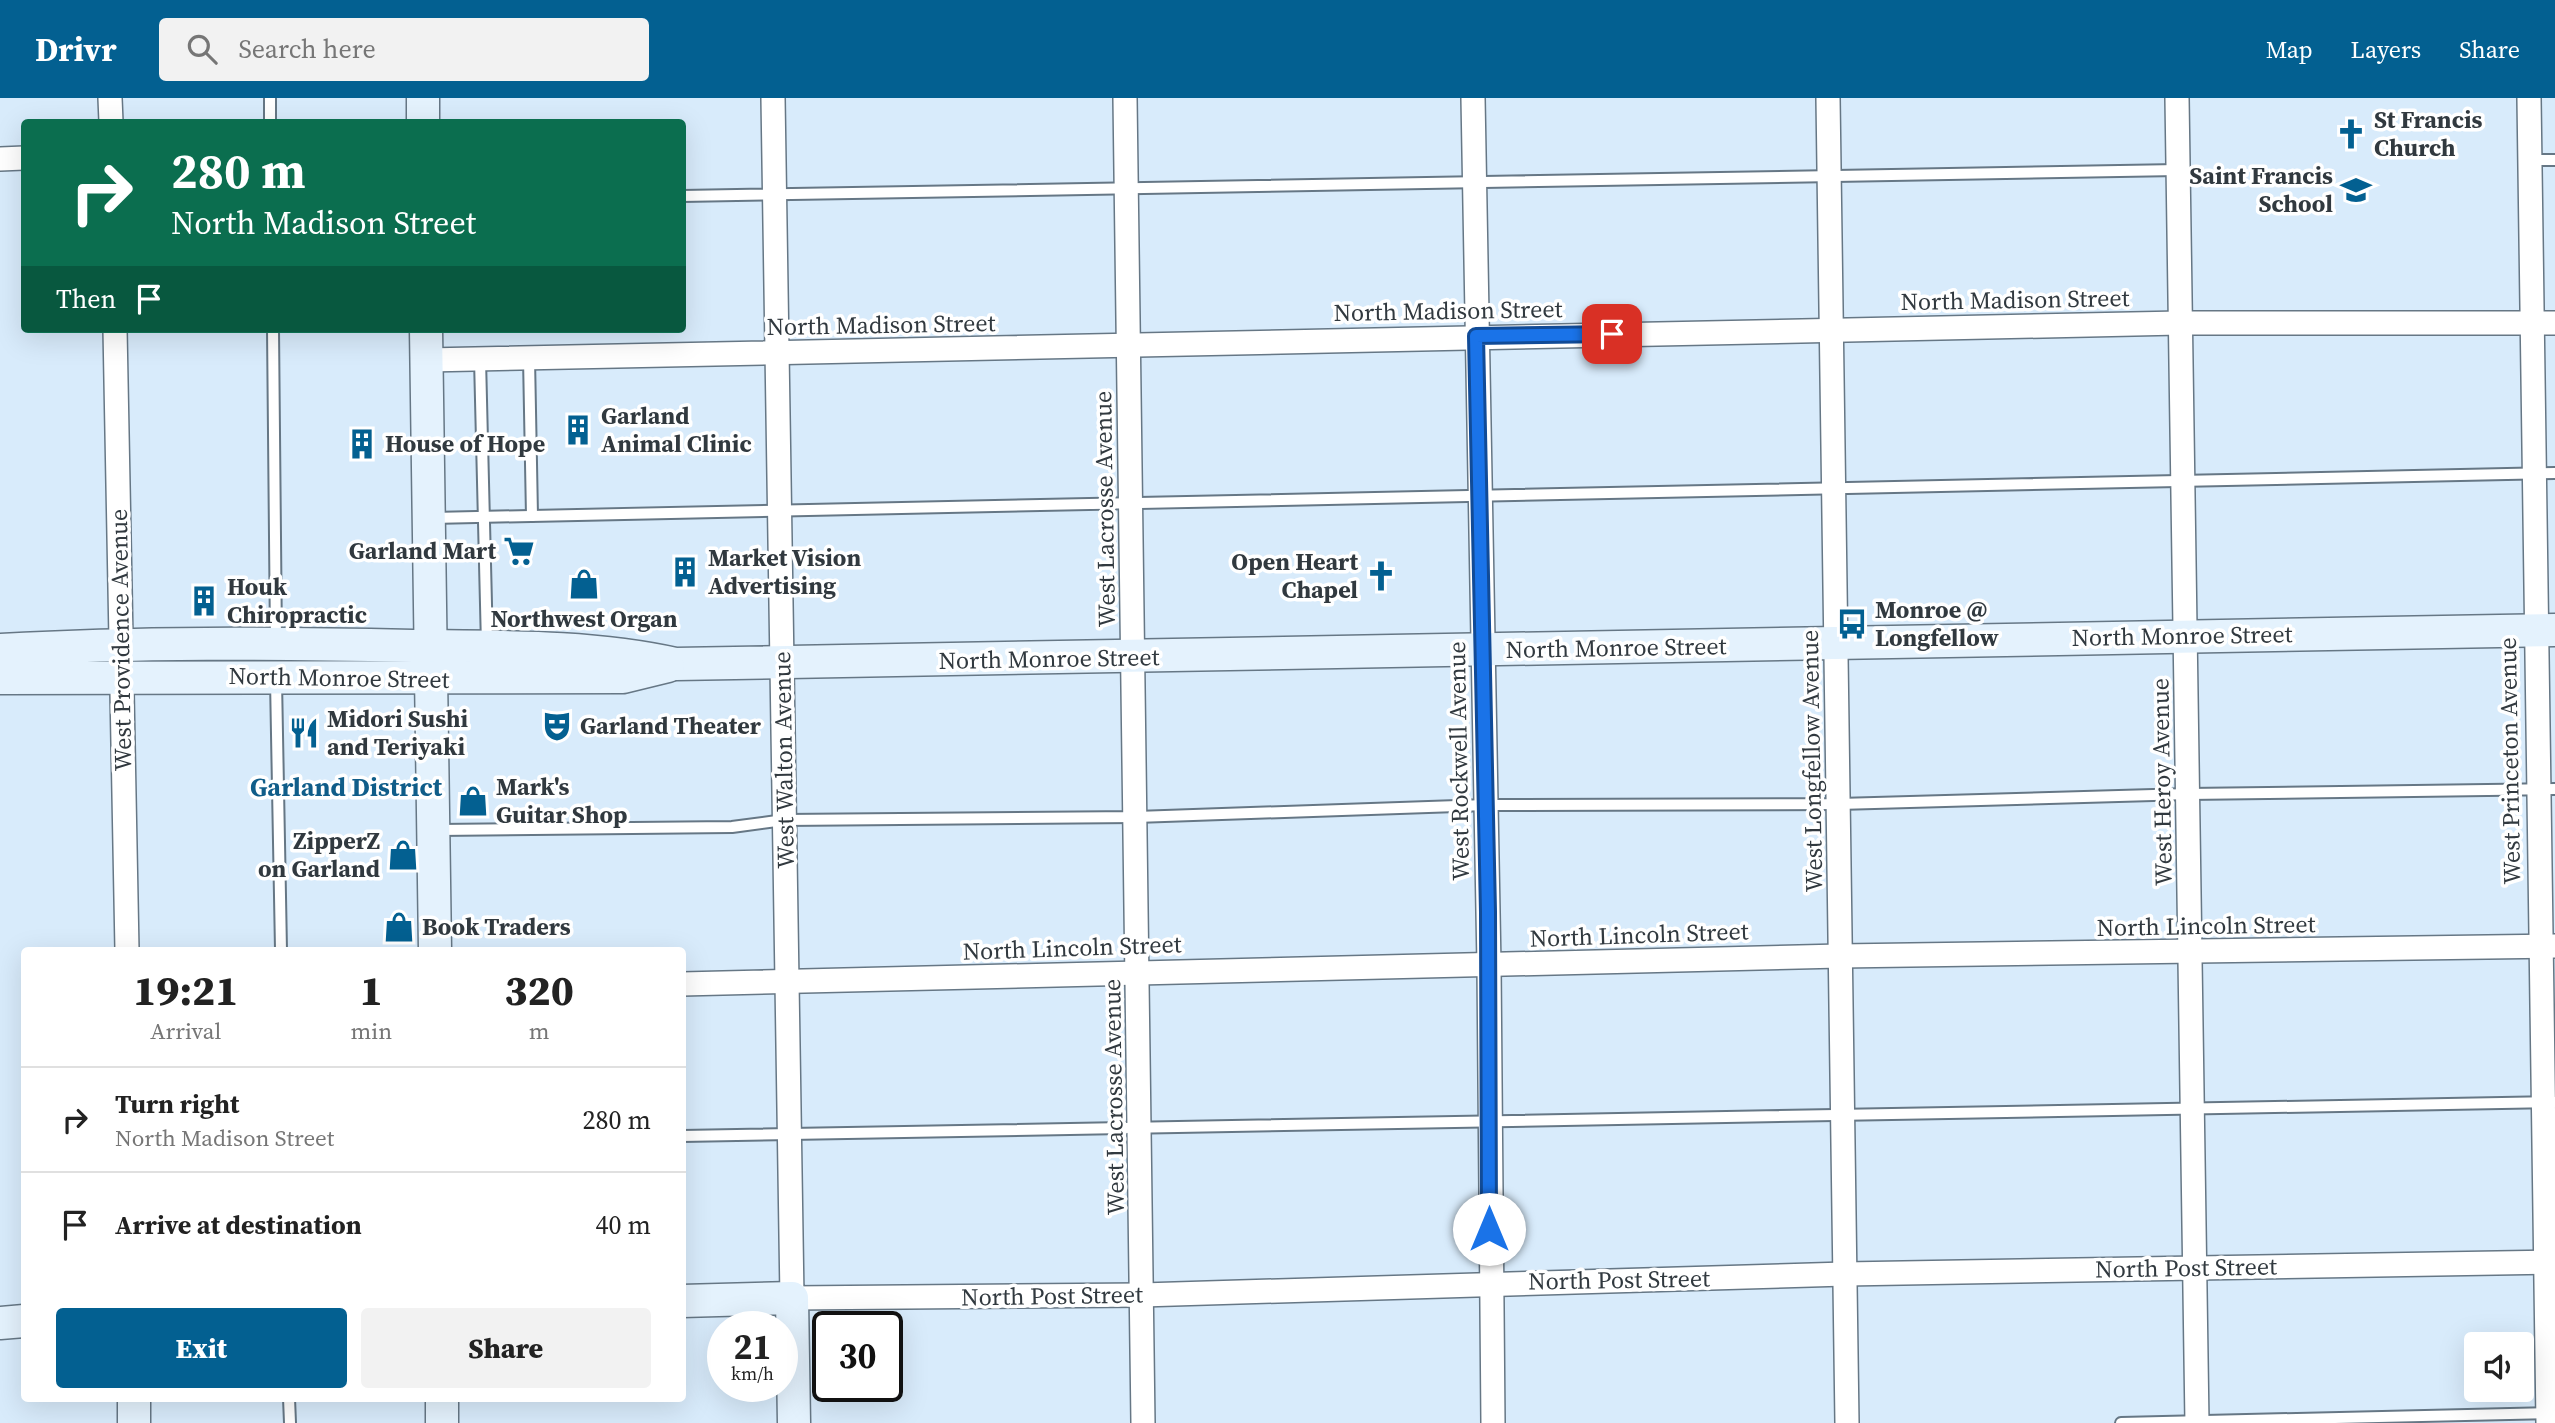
<!DOCTYPE html>
<style>
body{margin:0;font-family:"Source Serif 4",serif;background:#f2f2f2;color:#222;height:100vh;display:flex;flex-direction:column;font-size:26px;white-space:nowrap}
*{box-sizing:border-box;margin:0}
p{font-size:23px;color:#767676}
.icon{flex:none;width:38px;height:38px;fill:none;stroke:currentColor;stroke-width:2;stroke-linecap:round;stroke-linejoin:round}
.map{position:relative;flex:1;overflow:hidden}
.panel{position:absolute;left:21px;top:849px;width:665px;height:455px;display:flex;flex-direction:column;background:#fff;border-radius:7px;box-shadow:0 7px 28px #0002}
.panel>*{flex:none}
.hud{position:absolute;left:21px;top:21px;width:665px;height:214px;border-radius:7px;box-shadow:0 7px 28px #0002;background:#0b6e4f;color:#fff;overflow:hidden}
.tools{position:absolute;left:2464px;top:1234px;display:grid;gap:14px}
.tools a{display:grid;place-items:center;width:70px;height:70px;border-radius:7px;background:#fff;box-shadow:0 7px 28px #0002;font-size:35px}
.speed{position:absolute;left:707px;top:1213px;display:flex;gap:14px;font-size:35px;font-weight:700;text-align:center}
.speed>*{display:grid;place-content:center;width:91px;height:91px;border-radius:50%;background:#fff;box-shadow:0 7px 28px #0002;line-height:1}
.speed small{font-size:18px;font-weight:400}
.speed .limit{border:4px solid #111;border-radius:10px;background:#fff;color:#111}
.pin{position:absolute;display:grid;place-items:center;width:60px;height:60px;color:#fff;margin:-30px;border-radius:14px;box-shadow:0 4px 10px #0006}
.me{position:absolute;width:77px;margin:-38px;rotate:0deg;stroke-linejoin:round;filter:drop-shadow(0 0 5px #0008)}
.turn{display:flex;align-items:center;gap:24px;height:147px;padding:0 35px;font-size:32px}
.turn .icon{width:91px;height:91px;stroke-width:2.5}
.turn b{display:block;font-size:49px;line-height:60px}
.then{display:flex;align-items:center;height:66px;padding:0 35px;background:#0003;gap:14px;font-size:26px}
.eta{display:flex;justify-content:space-evenly;align-items:center;height:119px;text-align:center}
.eta b{font-size:42px;font-weight:800;line-height:49px}
.button{display:flex;gap:14px;margin-top:auto;padding:14px 35px}
.button a{flex:1;height:80px;border-radius:7px;background:#036091;color:#fff;font-size:28px;font-weight:800;line-height:80px;text-align:center}
.button a+a{background:#f2f2f2;color:#222}
ul{padding:0;list-style:none}
li{display:flex;align-items:center;gap:21px;height:105px;padding:0 35px;border-top:2px solid #e0e0e0}
li div{flex:1}
li b{display:block;font-size:26px}
li em{font-style:normal}
header{display:flex;align-items:center;gap:42px;box-sizing:border-box;height:98px;padding:0 35px;background:#036091;color:#fff}
header strong{font-size:33px}
nav{display:flex;gap:38px;margin-inline-start:auto;font-size:24px}
.search{width:490px;height:63px;background:#f2f2f2;display:flex;align-items:center;gap:18px;box-sizing:border-box;padding:0 24px;border-radius:7px;color:#767676;font-size:26px}
.map>svg:first-child{display:block}
.lines{fill:none;stroke-linecap:round;stroke-linejoin:round}
.lane-casing{stroke:#667785;stroke-width:14}
.street-casing{stroke:#667785;stroke-width:26}
.secondary-casing{stroke:#667785;stroke-width:35}
.lane{stroke:#fff;stroke-width:10}
.street{stroke:#fff;stroke-width:23}
.secondary{stroke:#e4f2fd;stroke-width:32}
.route-casing{stroke:#114b97;stroke-width:18}
.route{stroke:#1a73e8;stroke-width:12}
.labels{text-anchor:middle;stroke-width:7;stroke-linejoin:round;paint-order:stroke}
.poi-label{font-size:24px;font-weight:bold;fill:#31393f;stroke:#fff;text-anchor:start}
.street-label{font-size:24px;fill:#31393f;stroke:#fff}
.neighbourhood-label{font-size:26px;font-weight:bold;fill:#105d89;stroke:#fff}
</style>
<header>
<strong>Drivr</strong>
<div class="search"><svg class="icon" aria-label="search" viewBox="0 0 24 24"><circle cx="10" cy="10" r="6"/><path d="M15 15l6 6"/></svg>Search here</div>
<nav><a>Map</a><a>Layers</a><a>Share</a></nav>
</header>
<div class="map">
<svg width="2555" height="1325" viewBox="0 0 2555 1325">
<rect width="100%" height="100%" fill="#d8ebfb"/>
<g class="lines">
<g class="lane-casing">
<g id="lane">
<polyline points="270,0 270,24"/>
<polyline points="2530,62 2555,62"/>
<polyline points="682,98 2178,72"/>
<polyline points="273,231 276,543"/>
<polyline points="529,260 532,418"/>
<polyline points="480,261 487,547"/>
<polyline points="432,420 2555,375"/>
<polyline points="276,582 281,852"/>
<polyline points="438,732 732,729 784,722 1136,719 1486,707 1839,706 2188,696 2555,691"/>
<polyline points="682,1038 2555,1004"/>
<polyline points="289,1300 290,1325"/>
<polyline points="2121,1325 2549,1315"/>
</g>
</g>
<g class="street-casing">
<g id="street">
<polyline points="110,0 111,24"/>
<polyline points="773,0 792,1200 1142,1197 1845,1176 2555,1164"/>
<polyline points="1125,0 1143,1325"/>
<polyline points="1473,0 1489,868 1493,1325"/>
<polyline points="1828,0 1847,1325"/>
<polyline points="2177,0 2197,1325"/>
<polyline points="2529,0 2548,1325"/>
<polyline points="0,61 24,60"/>
<polyline points="115,231 127,852"/>
<polyline points="427,262 2180,225 2555,225"/>
<polyline points="682,886 1840,858 2555,848"/>
</g>
</g>
<g class="secondary-casing">
<g id="secondary">
<polyline points="423,0 423,24"/>
<polyline points="426,231 435,852"/>
<path d="M0,552C138,544 275,545 413,548C500,549 591,547 676,566L2555,532"/>
<polyline points="0,580 623,579 668,568"/>
<polyline points="682,1203 792,1200 794,1325"/>
<polyline points="0,1225 24,1223"/>
<polyline points="134,1300 134,1325"/>
<polyline points="442,1300 442,1325"/>
</g>
</g>
<use href="#lane" class="lane"/>
<use href="#street" class="street"/>
<use href="#secondary" class="secondary"/>
</g>
<g class="lines">
<g class="route-casing">
<polyline id="route" points="1489,1131 1488,814 1476,238 1612,236"/>
</g>
<use href="#route" class="route"/>
</g>
<defs>
<g id="church-bare" transform="scale(2.415)"><path d="M-1.2-6h2.4v3.5h3.3v2.4h-3.3V6h-2.4V-.1h-3.3v-2.4h3.3Z" fill="#036091" stroke="#fff" stroke-width="2.5" paint-order="stroke"/></g>
<g id="school-bare" transform="scale(2.415)"><path d="M0-5L7-2L0 1L-7-2ZM-4 1L0 2.5L4 1V4Q0 6-4 4Z" fill="#036091" stroke="#fff" stroke-width="2.5" paint-order="stroke"/></g>
<g id="building-bare" transform="scale(2.415)"><path d="M-4-6H4V6H1V3H-1V6H-4ZM-2.5-4.3h1.7v1.8h-1.7ZM.8-4.3h1.7v1.8H.8ZM-2.5-1h1.7V.8h-1.7ZM.8-1h1.7V.8H.8Z" fill="#036091" stroke="#fff" stroke-width="2.5" paint-order="stroke"/></g>
<g id="supermarket-bare" transform="scale(2.415)"><path d="M-6-5.5h2.5l.6 2H6L4.5 2H-2.5L-4.4-4H-6ZM-1.5 3.2a1.3 1.3 0 1 0 .1 0ZM3 3.2a1.3 1.3 0 1 0 .1 0Z" fill="#036091" stroke="#fff" stroke-width="2.5" paint-order="stroke"/></g>
<g id="shop-bare" transform="scale(2.415)"><path d="M-5-2.5h2.3a2.7 3.5 0 0 1 5.4 0H5L5.5 6h-11ZM-1.5-2.5h3a1.5 2.3 0 0 0-3 0Z" fill="#036091" stroke="#fff" stroke-width="2.5" paint-order="stroke"/></g>
<g id="bus-bare" transform="scale(2.415)"><path d="M-5-6H5V4H4V6H2V4H-2V6H-4V4H-5ZM-3.5-4V0h7V-4ZM-3.5 1.2v1.5H-2V1.2ZM2 1.2v1.5H3.5V1.2Z" fill="#036091" stroke="#fff" stroke-width="2.5" paint-order="stroke"/></g>
<g id="theatre-bare" transform="scale(2.415)"><path d="M-5-5.5Q0-4 5-5.5V0Q5 5 0 6Q-5 5-5 0ZM-3.3-2.5H-1v1.5H-3.3ZM1-2.5H3.3v1.5H1ZM-2.8 1Q0 5.5 2.8 1Z" fill="#036091" stroke="#fff" stroke-width="2.5" paint-order="stroke"/></g>
<g id="restaurant-bare" transform="scale(2.415)"><path d="M-5-6h1v4h1v-4h1v4h1v-4h1v5L-1.5 .5V6h-2V.5L-5-1ZM5-6V6H3V1.5H1.5Q1.5-4 5-6Z" fill="#036091" stroke="#fff" stroke-width="2.5" paint-order="stroke"/></g>
</defs>
<g fill-rule="evenodd">
<use href="#church-bare" x="2351" y="36"/>
<use href="#school-bare" x="2356" y="92"/>
<use href="#building-bare" x="578" y="332"/>
<use href="#building-bare" x="362" y="346"/>
<use href="#supermarket-bare" x="519" y="453"/>
<use href="#building-bare" x="685" y="474"/>
<use href="#church-bare" x="1381" y="478"/>
<use href="#shop-bare" x="584" y="486"/>
<use href="#building-bare" x="204" y="503"/>
<use href="#bus-bare" x="1852" y="526"/>
<use href="#theatre-bare" x="557" y="628"/>
<use href="#restaurant-bare" x="304" y="635"/>
<use href="#shop-bare" x="473" y="703"/>
<use href="#shop-bare" x="403" y="757"/>
<use href="#shop-bare" x="399" y="829"/>
</g>
<g class="labels">
<g class="poi-label">
<text x="2374" y="30">St Francis<tspan x="2374" dy="28">Church</tspan></text>
<text x="2333" y="86" text-anchor="end">Saint Francis<tspan x="2333" dy="28">School</tspan></text>
<text x="601" y="326">Garland<tspan x="601" dy="28">Animal Clinic</tspan></text>
<text x="385" y="354">House of Hope</text>
<text x="496" y="461" text-anchor="end">Garland Mart</text>
<text x="708" y="468">Market Vision<tspan x="708" dy="28">Advertising</tspan></text>
<text x="1358" y="472" text-anchor="end">Open Heart<tspan x="1358" dy="28">Chapel</tspan></text>
<text x="227" y="497">Houk<tspan x="227" dy="28">Chiropractic</tspan></text>
<text x="1875" y="520">Monroe @<tspan x="1875" dy="28">Longfellow</tspan></text>
<text x="584" y="529" text-anchor="middle">Northwest Organ</text>
<text x="327" y="629">Midori Sushi<tspan x="327" dy="28">and Teriyaki</tspan></text>
<text x="580" y="636">Garland Theater</text>
<text x="496" y="697">Mark's<tspan x="496" dy="28">Guitar Shop</tspan></text>
<text x="380" y="751" text-anchor="end">ZipperZ<tspan x="380" dy="28">on Garland</tspan></text>
<text x="422" y="837">Book Traders</text>
</g>
<g class="street-label">
<text transform="translate(2015 202) rotate(-1)" y="8">North Madison Street</text>
<text transform="translate(1448 213) rotate(-1)" y="8">North Madison Street</text>
<text transform="translate(881 227) rotate(-1)" y="8">North Madison Street</text>
<text transform="translate(1105 411) rotate(-91)" y="8">West Lacrosse Avenue</text>
<text transform="translate(2182 538) rotate(-1)" y="8">North Monroe Street</text>
<text transform="translate(121 542) rotate(-91)" y="8">West Providence Avenue</text>
<text transform="translate(1616 550) rotate(-1)" y="8">North Monroe Street</text>
<text transform="translate(1049 561) rotate(-1)" y="8">North Monroe Street</text>
<text transform="translate(339 580) rotate(1)" y="8">North Monroe Street</text>
<text transform="translate(784 662) rotate(-91)" y="8">West Walton Avenue</text>
<text transform="translate(1459 663) rotate(-91)" y="8">West Rockwell Avenue</text>
<text transform="translate(1812 663) rotate(-91)" y="8">West Longfellow Avenue</text>
<text transform="translate(2510 663) rotate(-91)" y="8">West Princeton Avenue</text>
<text transform="translate(2162 684) rotate(-91)" y="8">West Heroy Avenue</text>
<text transform="translate(2206 828) rotate(-1)" y="8">North Lincoln Street</text>
<text transform="translate(1639 837) rotate(-2)" y="8">North Lincoln Street</text>
<text transform="translate(1072 850) rotate(-2)" y="8">North Lincoln Street</text>
<text transform="translate(1114 999) rotate(-91)" y="8">West Lacrosse Avenue</text>
<text transform="translate(2186 1170) rotate(-1)" y="8">North Post Street</text>
<text transform="translate(1619 1182) rotate(-1)" y="8">North Post Street</text>
<text transform="translate(1052 1198) rotate(-1)" y="8">North Post Street</text>
</g>
<g class="neighbourhood-label">
<text x="346" y="698">Garland District</text>
</g>
</g>
</svg>
<div class="tools">
<a><svg class="icon" aria-label="sound" viewBox="0 0 24 24"><path d="M4 9h4l5-4v14l-5-4H4zM17 9q2 3 0 6"/></svg></a>
</div>
<div class="speed"><div>21<small>km/h</small></div><div class="limit">30</div></div>
<div class="pin" style="left:1612px;top:236px;background:#d93025"><svg class="icon" aria-label="arrive" viewBox="0 0 24 24"><path d="M6 21V4h12l-3 4 3 4H6"/></svg></div>
<svg class="me" style="left:1489px;top:1131px" viewBox="-20 -20 40 40"><circle r="19" fill="#fff"/><path d="M0-13L10 11 0 6-10 11z" fill="#1a73e8"/></svg>
<div class="hud">
<div class="turn"><svg class="icon" aria-label="right" viewBox="0 0 24 24"><path d="M7 20v-9h11M14 6l5 5-5 5"/></svg><div><b>280 m</b>North Madison Street</div></div>
<div class="then">Then<svg class="icon" aria-label="arrive" viewBox="0 0 24 24"><path d="M6 21V4h12l-3 4 3 4H6"/></svg></div>
</div>
<section class="panel">
<div class="eta">
<div><b>19:21</b><p>Arrival</p></div>
<div><b>1</b><p>min</p></div>
<div><b>320</b><p>m</p></div>
</div>
<ul>
<li><svg class="icon" aria-label="right" viewBox="0 0 24 24"><path d="M7 20v-9h11M14 6l5 5-5 5"/></svg><div><b>Turn right</b><p>North Madison Street</p></div><em>280 m</em></li>
<li><svg class="icon" aria-label="arrive" viewBox="0 0 24 24"><path d="M6 21V4h12l-3 4 3 4H6"/></svg><div><b>Arrive at destination</b></div><em>40 m</em></li>
</ul>
<div class="button"><a>Exit</a><a>Share</a></div>
</section>
</div>
